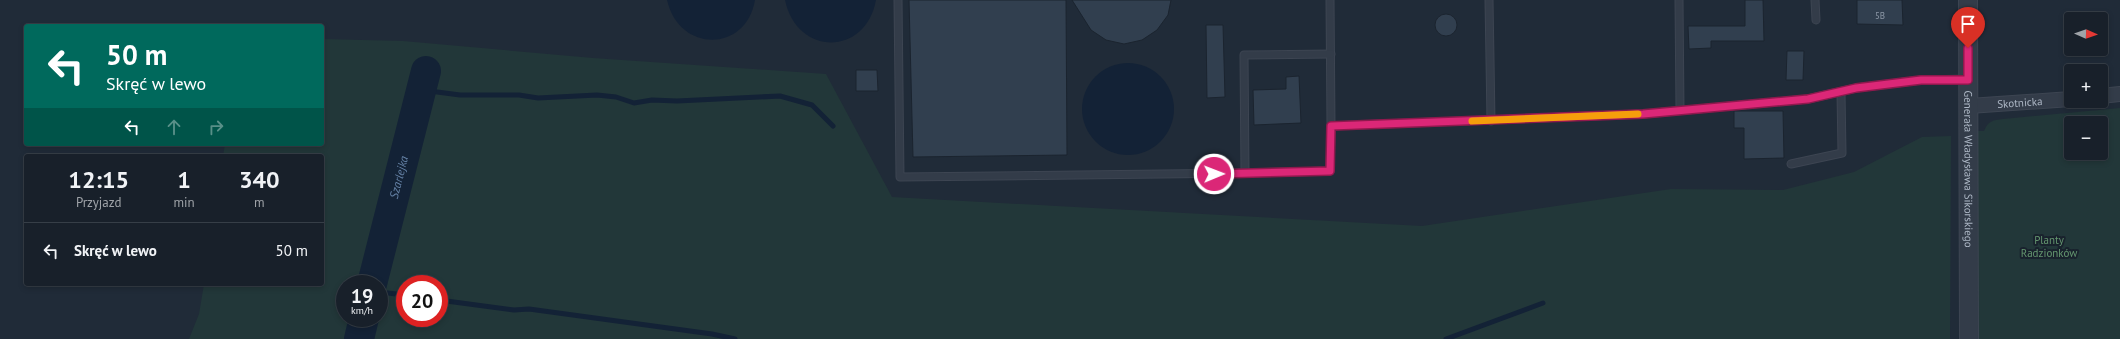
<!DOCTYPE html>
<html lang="pl">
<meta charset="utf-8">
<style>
body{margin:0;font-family:"PT Sans",sans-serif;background:#212832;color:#f1f3f6;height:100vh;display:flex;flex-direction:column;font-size:15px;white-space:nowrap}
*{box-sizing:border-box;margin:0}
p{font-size:13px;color:#9fa3a8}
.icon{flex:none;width:22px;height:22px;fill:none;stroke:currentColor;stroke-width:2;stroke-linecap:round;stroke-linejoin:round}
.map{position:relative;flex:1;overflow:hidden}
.sheet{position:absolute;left:24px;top:154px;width:300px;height:132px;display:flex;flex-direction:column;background:#18202a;border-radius:4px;box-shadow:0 2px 6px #0003,0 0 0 1px #363e47}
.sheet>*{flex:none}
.guide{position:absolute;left:24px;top:24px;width:300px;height:122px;border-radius:4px;box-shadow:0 2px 6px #0003,0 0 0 1px #363e47;background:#00695c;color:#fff;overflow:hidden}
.needle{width:26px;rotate:92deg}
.controls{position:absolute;left:2064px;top:12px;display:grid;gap:8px}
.controls a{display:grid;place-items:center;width:44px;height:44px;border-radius:4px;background:#18202a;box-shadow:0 2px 6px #0003,0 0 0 1px #363e47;font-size:20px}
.speed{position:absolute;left:336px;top:275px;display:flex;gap:8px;font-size:20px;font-weight:700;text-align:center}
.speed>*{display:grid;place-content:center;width:52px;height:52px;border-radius:50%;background:#18202a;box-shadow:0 2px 6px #0003,0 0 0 1px #363e47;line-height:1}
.speed small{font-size:10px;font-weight:400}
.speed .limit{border:6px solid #d22;background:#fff;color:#111}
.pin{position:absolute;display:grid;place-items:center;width:34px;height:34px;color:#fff;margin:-41px -17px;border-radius:50% 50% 50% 0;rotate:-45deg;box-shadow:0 0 4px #0007}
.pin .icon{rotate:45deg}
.me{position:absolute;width:44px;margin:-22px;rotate:89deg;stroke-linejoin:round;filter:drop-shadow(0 0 3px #0008)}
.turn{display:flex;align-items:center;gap:14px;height:84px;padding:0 16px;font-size:18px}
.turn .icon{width:52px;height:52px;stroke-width:2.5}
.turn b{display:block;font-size:28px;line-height:34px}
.lanes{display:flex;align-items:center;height:38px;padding:0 16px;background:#0003;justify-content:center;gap:20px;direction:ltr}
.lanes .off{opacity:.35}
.eta{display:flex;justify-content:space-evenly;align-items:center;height:68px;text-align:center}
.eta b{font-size:24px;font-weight:600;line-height:28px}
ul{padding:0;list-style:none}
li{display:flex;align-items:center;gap:12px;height:56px;padding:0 16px;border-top:1px solid #363e47}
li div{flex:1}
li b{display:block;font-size:15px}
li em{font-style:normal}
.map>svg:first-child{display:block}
.green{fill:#223739;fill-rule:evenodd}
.water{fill:#132236}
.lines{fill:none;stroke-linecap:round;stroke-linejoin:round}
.stream{stroke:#132236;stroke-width:5}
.river{stroke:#132236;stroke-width:30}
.building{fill:#313f4f;stroke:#1b242f}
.service-casing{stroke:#3d4552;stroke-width:9}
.minor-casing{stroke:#3d4552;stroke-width:16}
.tertiary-casing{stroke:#3d4552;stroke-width:20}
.service{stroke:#333c49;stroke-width:7}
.minor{stroke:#333c49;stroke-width:14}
.tertiary{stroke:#333c49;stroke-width:18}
.route-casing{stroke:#8e194d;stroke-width:10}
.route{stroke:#db2777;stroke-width:7}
.slow{stroke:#f59e0b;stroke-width:7}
.labels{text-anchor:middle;stroke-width:4;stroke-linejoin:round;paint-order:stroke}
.number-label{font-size:9px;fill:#8c97a6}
.street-label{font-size:11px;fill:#adb7c5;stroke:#19222d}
.park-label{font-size:11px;fill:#64966f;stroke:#19222d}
.water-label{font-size:12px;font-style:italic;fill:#6582a6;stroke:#19222d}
</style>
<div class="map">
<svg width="2120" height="339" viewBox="0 0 2120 339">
<rect width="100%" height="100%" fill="#202b38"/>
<g class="green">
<path d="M322,39L403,41L593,58L826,74L892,197L1422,226L1671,189L1783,190L1854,172L1922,137L1951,136L1950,339H189L199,314L204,284H322V156H223L225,144H322ZM345,284H379V318H345ZM405,284H439V318H405Z"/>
<path d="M2120,108V339H1977L1978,131H1984C1988,121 1993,120 2003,119ZM2071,123H2101V153H2071Z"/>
</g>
<g class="water">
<path d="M667,0H755C746,53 679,53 667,0Z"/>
<path d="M785,0H876C866,56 797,57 785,0Z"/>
<circle cx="1128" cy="109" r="46"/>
</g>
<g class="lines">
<g class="stream">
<polyline points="422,90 460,95 519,95 538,98 597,95 616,97 634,103 652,100 677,101 780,96 812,105 833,126"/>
<polyline points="379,292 405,295"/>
<polyline points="439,300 514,310 529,309 712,334 735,339"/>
<polyline points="1446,339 1543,303"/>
</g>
<g class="river">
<path id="s1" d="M372,284L426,71"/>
<polyline points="359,339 364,318"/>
</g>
</g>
<g class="building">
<polygon points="909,0 1066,0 1067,155 913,157"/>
<polygon points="1072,0 1171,0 1168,15 1157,30 1142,40 1124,44 1106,40 1091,30"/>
<polygon points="1745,0 1763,0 1764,41 1711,41 1711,48 1689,49 1688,26 1745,26"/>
<polygon points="1857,0 1902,0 1903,25 1857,24"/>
<circle cx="1446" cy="25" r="11"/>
<polygon points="1206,25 1223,25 1225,97 1207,98"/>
<polygon points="1787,51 1804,51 1803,80 1786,80"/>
<polygon points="856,70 877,70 878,91 856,91"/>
<polygon points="1299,76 1301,123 1254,125 1253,90 1286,89 1286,77"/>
<polygon points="1734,111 1783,111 1784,158 1744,159 1744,128 1734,128"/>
</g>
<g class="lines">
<g class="service-casing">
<g id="service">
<polyline points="898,0 900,177 1245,173"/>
<polyline points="1330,0 1331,126 1643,114 1808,99 1856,88 1921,80 1968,79"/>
<polyline points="1489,0 1491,121"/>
<polyline points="1679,0 1680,110"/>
<polyline points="1815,0 1816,20"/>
<polyline points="1331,54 1244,55 1245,173 1330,171 1331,126"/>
<polyline points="1791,164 1842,153 1841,92"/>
</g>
</g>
<g class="minor-casing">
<g id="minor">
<polyline points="2101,96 2120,94"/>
<path id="s2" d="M1969,106L2071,99"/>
</g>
</g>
<g class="tertiary-casing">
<g id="tertiary">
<path id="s3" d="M1968,0L1969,339"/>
</g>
</g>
<use href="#service" class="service"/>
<use href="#minor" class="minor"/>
<use href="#tertiary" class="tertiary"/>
</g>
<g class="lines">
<g class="route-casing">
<polyline id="route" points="1214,174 1330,171 1331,126 1643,114 1808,99 1856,88 1921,80 1968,80 1968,48"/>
</g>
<use href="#route" class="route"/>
<polyline class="slow" points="1472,121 1638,114"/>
</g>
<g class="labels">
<g class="number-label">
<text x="1880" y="19">5B</text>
</g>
<g class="street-label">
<text dy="4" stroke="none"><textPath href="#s2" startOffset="51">Skotnicka</textPath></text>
<text dy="4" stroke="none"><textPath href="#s3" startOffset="169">Generała Władysława Sikorskiego</textPath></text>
</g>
<g class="park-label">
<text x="2049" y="244">Planty<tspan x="2049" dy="13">Radzionków</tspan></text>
</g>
<g class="water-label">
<text dy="4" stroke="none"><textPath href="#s1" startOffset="110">Szarlejka</textPath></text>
</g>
</g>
</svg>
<div class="controls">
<a><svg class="needle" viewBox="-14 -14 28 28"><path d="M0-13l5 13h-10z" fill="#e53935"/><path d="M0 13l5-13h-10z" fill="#9fa3a8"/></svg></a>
<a>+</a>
<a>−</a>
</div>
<div class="speed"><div>19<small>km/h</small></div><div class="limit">20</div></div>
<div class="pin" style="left:1968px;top:48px;background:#d93025"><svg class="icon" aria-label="arrive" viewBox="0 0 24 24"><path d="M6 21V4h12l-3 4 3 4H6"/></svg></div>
<svg class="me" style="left:1214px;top:174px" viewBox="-20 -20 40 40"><circle r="17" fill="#db2777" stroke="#fff" stroke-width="3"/><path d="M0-11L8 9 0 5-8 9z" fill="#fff"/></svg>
<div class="guide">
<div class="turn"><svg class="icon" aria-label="left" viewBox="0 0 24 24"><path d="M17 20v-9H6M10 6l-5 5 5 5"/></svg><div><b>50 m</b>Skręć w lewo</div></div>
<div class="lanes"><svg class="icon" aria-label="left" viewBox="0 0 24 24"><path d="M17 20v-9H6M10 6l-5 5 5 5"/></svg><svg class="icon off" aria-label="ahead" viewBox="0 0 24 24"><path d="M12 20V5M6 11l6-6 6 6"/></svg><svg class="icon off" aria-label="right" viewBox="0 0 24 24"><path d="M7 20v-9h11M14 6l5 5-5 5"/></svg></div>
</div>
<section class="sheet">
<div class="eta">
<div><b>12:15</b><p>Przyjazd</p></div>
<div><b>1</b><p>min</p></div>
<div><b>340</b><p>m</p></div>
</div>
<ul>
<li><svg class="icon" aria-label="left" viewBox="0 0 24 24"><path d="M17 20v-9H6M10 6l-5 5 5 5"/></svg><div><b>Skręć w lewo</b></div><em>50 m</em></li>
</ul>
</section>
</div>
